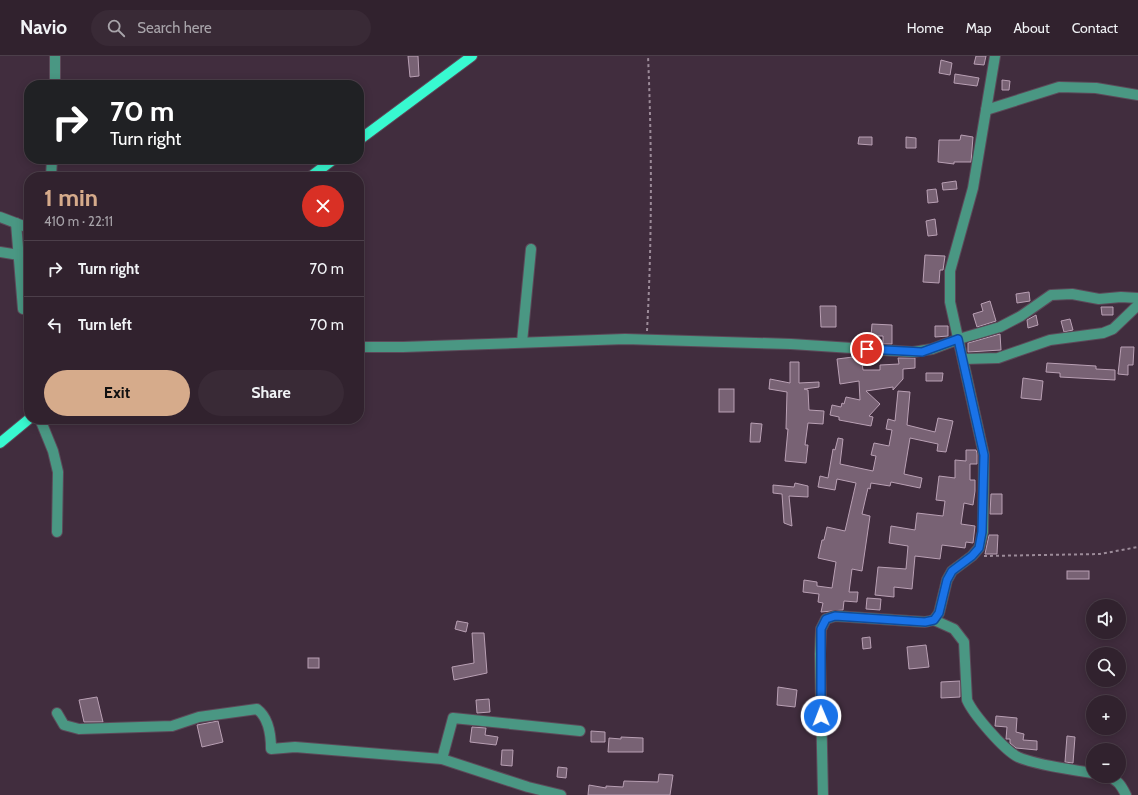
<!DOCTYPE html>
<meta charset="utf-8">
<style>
body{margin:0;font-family:Cabin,sans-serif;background:#392a36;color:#f1f3f6;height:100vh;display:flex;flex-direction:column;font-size:15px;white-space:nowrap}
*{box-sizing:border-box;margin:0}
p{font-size:13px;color:#a8a4aa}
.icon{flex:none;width:22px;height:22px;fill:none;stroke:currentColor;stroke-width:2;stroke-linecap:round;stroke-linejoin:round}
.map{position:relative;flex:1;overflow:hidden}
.details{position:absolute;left:24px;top:116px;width:340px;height:252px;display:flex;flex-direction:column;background:#31222e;border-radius:16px;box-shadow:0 2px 10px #0003,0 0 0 1px #4c3f4a}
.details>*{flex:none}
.hud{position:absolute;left:24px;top:24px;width:340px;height:84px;border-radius:16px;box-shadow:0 2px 10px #0003,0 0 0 1px #4c3f4a;background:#202124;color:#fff;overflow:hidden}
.tools{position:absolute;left:1086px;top:543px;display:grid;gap:8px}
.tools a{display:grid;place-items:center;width:40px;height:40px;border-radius:50%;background:#31222e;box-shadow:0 2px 10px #0003,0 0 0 1px #4c3f4a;font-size:20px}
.pin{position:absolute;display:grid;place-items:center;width:34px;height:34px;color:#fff;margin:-17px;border:2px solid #fff;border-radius:50%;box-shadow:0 1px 4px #0007}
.me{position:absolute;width:44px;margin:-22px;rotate:359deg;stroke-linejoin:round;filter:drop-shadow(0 0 3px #0008)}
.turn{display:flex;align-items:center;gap:14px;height:84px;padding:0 20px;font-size:18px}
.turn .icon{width:52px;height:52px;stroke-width:2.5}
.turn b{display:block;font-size:28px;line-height:34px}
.round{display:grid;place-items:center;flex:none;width:42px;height:42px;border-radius:21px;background:#392a36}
.overview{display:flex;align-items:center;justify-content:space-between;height:68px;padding:0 20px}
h1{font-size:24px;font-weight:700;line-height:30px;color:#d6ab8b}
.cta{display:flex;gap:8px;margin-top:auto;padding:8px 20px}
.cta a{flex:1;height:46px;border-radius:24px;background:#d6ab8b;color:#111;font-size:16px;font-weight:700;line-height:46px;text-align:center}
.cta a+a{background:#392a36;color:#f1f3f6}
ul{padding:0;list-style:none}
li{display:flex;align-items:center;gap:12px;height:56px;padding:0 20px;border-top:1px solid #4c3f4a}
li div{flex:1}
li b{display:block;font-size:15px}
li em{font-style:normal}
header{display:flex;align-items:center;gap:24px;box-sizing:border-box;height:56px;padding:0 20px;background:#31222e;border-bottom:1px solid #4c3f4a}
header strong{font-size:19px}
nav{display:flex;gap:22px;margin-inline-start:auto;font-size:14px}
.search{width:280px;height:36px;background:#392a36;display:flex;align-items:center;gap:10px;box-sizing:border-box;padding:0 14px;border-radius:22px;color:#a8a4aa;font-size:15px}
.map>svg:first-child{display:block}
.building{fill:#786274;stroke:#b9a0b4}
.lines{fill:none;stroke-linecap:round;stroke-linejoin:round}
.minor-casing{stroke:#5c4959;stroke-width:12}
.major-casing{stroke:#5c4959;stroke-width:12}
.path{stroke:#9c8b99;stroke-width:2;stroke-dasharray:3 3;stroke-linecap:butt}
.minor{stroke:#4a9783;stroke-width:10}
.major{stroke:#38f9d0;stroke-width:10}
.route-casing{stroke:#114b97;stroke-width:10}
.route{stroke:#1a73e8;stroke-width:7}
</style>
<header>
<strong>Navio</strong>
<div class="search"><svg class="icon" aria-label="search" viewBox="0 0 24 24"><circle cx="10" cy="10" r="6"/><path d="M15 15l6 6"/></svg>Search here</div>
<nav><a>Home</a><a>Map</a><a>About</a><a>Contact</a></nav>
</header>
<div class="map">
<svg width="1138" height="739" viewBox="0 0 1138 739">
<rect width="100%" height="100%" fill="#412d3e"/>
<g class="building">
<polygon points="408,0 418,0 419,20 410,21"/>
<polygon points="976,0 986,0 984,9 974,8"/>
<polygon points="941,4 952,7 950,19 939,17"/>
<polygon points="955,18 979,22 977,30 954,27"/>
<polygon points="1002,24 1010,25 1009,34 1002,34"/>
<polygon points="961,79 973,81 971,106 954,106 954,108 938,106 939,84 960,84"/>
<polygon points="859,81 872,81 872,89 858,88"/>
<polygon points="906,81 916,82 916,92 906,92"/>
<polygon points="956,125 957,133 943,134 942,127"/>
<polygon points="936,133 938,146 928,147 927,134"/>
<polygon points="935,163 937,179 928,180 926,165"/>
<polygon points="925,199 945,200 943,214 940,214 939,227 923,226"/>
<polygon points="1029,236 1030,245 1017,247 1016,238"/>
<polygon points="990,245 996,265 977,271 973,258 983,255 981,248"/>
<polygon points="820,250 836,250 836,271 821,271"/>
<polygon points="1101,251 1113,251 1113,259 1102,259"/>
<polygon points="1036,259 1038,269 1028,272 1027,264"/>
<polygon points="1070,263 1073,274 1064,276 1061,265"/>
<polygon points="872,268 892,269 892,288 883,288 883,280 871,280"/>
<polygon points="935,270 948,270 948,280 935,281"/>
<polygon points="1000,278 1001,294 968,296 968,287"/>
<polygon points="1121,291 1134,291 1133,309 1128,309 1128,319 1118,318"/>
<polygon points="861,300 863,314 880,314 880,309 899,308 898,302 915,302 915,312 903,313 903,323 893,334 893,331 866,335 880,348 869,360 873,361 871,370 839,364 839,361 830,359 832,349 841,351 842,347 844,348 846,341 860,344 859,325 840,328 837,303"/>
<polygon points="790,306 799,306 799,327 819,326 819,331 804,333 808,334 809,354 824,355 823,368 808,367 805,389 808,389 806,407 785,405 788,373 786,373 787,336 769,333 770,323 790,327"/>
<polygon points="1047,307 1096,310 1096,313 1115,314 1115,324 1060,321 1060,317 1046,316"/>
<polygon points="926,317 943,317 942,325 926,325"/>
<polygon points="1023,322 1043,325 1041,344 1021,342"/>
<rect x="719" y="333" width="15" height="23"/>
<polygon points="898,335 910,336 907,369 935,376 938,362 953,365 946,396 937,395 938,388 910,382 904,418 922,422 920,432 891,426 890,430 871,427 870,433 868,432 862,458 870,460 862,515 852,513 849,536 858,536 857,546 844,545 843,554 821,556 823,547 818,546 819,538 803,536 804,524 817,526 817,530 832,532 836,506 818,502 822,484 824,484 827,471 845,475 856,427 837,423 835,434 818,431 820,420 828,422 833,393 835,394 838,382 843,383 840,408 873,415 876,400 871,399 874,387 889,390 892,374 886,373 888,363 895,365"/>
<polygon points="751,367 762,368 760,386 750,386"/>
<polygon points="966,394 976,394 977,397 977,408 970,408 970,424 975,424 975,435 973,449 964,447 961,468 975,470 973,487 966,486 965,492 942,489 940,503 915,500 912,533 894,531 894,541 875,539 878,511 906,513 908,490 889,487 891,470 915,474 917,457 943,460 945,445 936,444 939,420 955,422 955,404 966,405"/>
<polygon points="795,427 808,430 808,441 789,440 792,470 784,467 782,438 773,437 773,429 794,431"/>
<polygon points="991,438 1002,438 1002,458 990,458"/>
<polygon points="989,479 998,479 997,498 985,498"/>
<rect x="1067" y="515" width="22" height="8"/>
<polygon points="867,542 881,543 880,554 866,553"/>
<polygon points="457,565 468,567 466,576 455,573"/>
<polygon points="472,577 484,577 487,617 454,624 452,611 474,607"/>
<polygon points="870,581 871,592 863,593 862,582"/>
<polygon points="926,589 929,611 909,613 907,591"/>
<rect x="308" y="602" width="11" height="10"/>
<polygon points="960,625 960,641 941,642 941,626"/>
<polygon points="778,631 797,634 795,651 777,649"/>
<polygon points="97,641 103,666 84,666 79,644"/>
<polygon points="489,643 490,656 477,657 476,644"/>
<polygon points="996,660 1017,662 1016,676 1024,678 1023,684 1037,685 1037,694 1016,692 1010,687 1010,683 1006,683 1007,671 995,670"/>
<polygon points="218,665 223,686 202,691 197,669"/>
<polygon points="472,671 486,672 485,679 498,681 496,689 470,686"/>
<polygon points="591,675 605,676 605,686 591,686"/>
<polygon points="1067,680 1075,681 1073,707 1065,706"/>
<polygon points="621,681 643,682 643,696 608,696 609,682 621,683"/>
<polygon points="502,694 513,694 512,710 501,709"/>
<polygon points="558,711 567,712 566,722 557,721"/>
<polygon points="659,718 673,719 670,739 588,739 589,729 606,732 606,730 623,731 624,725 658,726"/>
</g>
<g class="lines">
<g class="minor-casing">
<g id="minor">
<polyline points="55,29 55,0"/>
<polyline points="986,54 1059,31 1096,32 1138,39"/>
<polyline points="51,121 52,103"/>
<polyline points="0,161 29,172"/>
<polyline points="16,167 23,253"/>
<polyline points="0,196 19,199"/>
<polyline points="522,286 531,193"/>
<polyline points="359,291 403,291 625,283 791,288 913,296 932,293 959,283 1000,271 1021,260 1051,239 1072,238 1099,243 1121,241 1138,242"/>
<polyline points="963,303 998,302 1050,284 1103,277 1113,273 1138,249"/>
<polyline points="40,363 53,395 58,416 57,476"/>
<path d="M934,564L954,573L964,586L967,644C973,658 1004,694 1018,701C1036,709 1073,714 1093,717"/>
<path d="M57,657L64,669L79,673L172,670L199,661L257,653C269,662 271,678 271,693L295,691L442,703L528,731L561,739"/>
<polyline points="442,703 453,662 580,675"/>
<path d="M1107,720C1118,724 1121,729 1126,739"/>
<polyline points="823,739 820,598 821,573 826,563 835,560 925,566 934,564 939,557 947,524 952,515 972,500 979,492 983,476 984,399 950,246 950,215 973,132 995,0"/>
</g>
</g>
<g class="major-casing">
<g id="major">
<polyline points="359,84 472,0"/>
<polyline points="310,121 334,103"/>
<polyline points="0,387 29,363"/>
</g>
</g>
<g class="path">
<path d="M647,275C652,183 652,92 648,0"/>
<polyline points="984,500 1100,498 1138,491"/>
</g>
<use href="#minor" class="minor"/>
<use href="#major" class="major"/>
</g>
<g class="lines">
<g class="route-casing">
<polyline id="route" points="821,660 821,573 826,563 835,560 925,566 934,564 939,557 947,524 952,515 972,500 979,492 982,476 984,399 958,283 922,296 867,293"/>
</g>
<use href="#route" class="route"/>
</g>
</svg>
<div class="tools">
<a><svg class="icon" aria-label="sound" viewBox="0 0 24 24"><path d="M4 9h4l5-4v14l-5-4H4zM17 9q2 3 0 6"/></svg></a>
<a><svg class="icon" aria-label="search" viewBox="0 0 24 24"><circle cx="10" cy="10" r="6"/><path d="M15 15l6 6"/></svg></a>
<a>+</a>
<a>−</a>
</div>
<div class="pin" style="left:867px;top:293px;background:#d93025"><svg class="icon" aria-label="arrive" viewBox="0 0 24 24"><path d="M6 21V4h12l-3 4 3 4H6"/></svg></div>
<svg class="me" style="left:821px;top:660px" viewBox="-20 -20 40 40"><circle r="17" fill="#1a73e8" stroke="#fff" stroke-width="3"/><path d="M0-11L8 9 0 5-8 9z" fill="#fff"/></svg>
<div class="hud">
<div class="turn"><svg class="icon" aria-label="right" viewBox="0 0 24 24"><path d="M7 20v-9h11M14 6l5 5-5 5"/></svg><div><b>70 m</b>Turn right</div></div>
</div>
<section class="details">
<div class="overview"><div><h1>1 min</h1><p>410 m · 22:11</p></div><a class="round" style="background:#d93025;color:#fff"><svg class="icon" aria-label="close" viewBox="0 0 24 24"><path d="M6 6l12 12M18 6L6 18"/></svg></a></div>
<ul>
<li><svg class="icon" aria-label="right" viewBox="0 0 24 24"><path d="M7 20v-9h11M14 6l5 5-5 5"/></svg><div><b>Turn right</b></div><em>70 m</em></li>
<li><svg class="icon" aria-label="left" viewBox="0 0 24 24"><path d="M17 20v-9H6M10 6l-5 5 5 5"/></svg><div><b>Turn left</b></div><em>70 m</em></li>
</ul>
<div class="cta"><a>Exit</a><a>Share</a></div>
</section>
</div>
